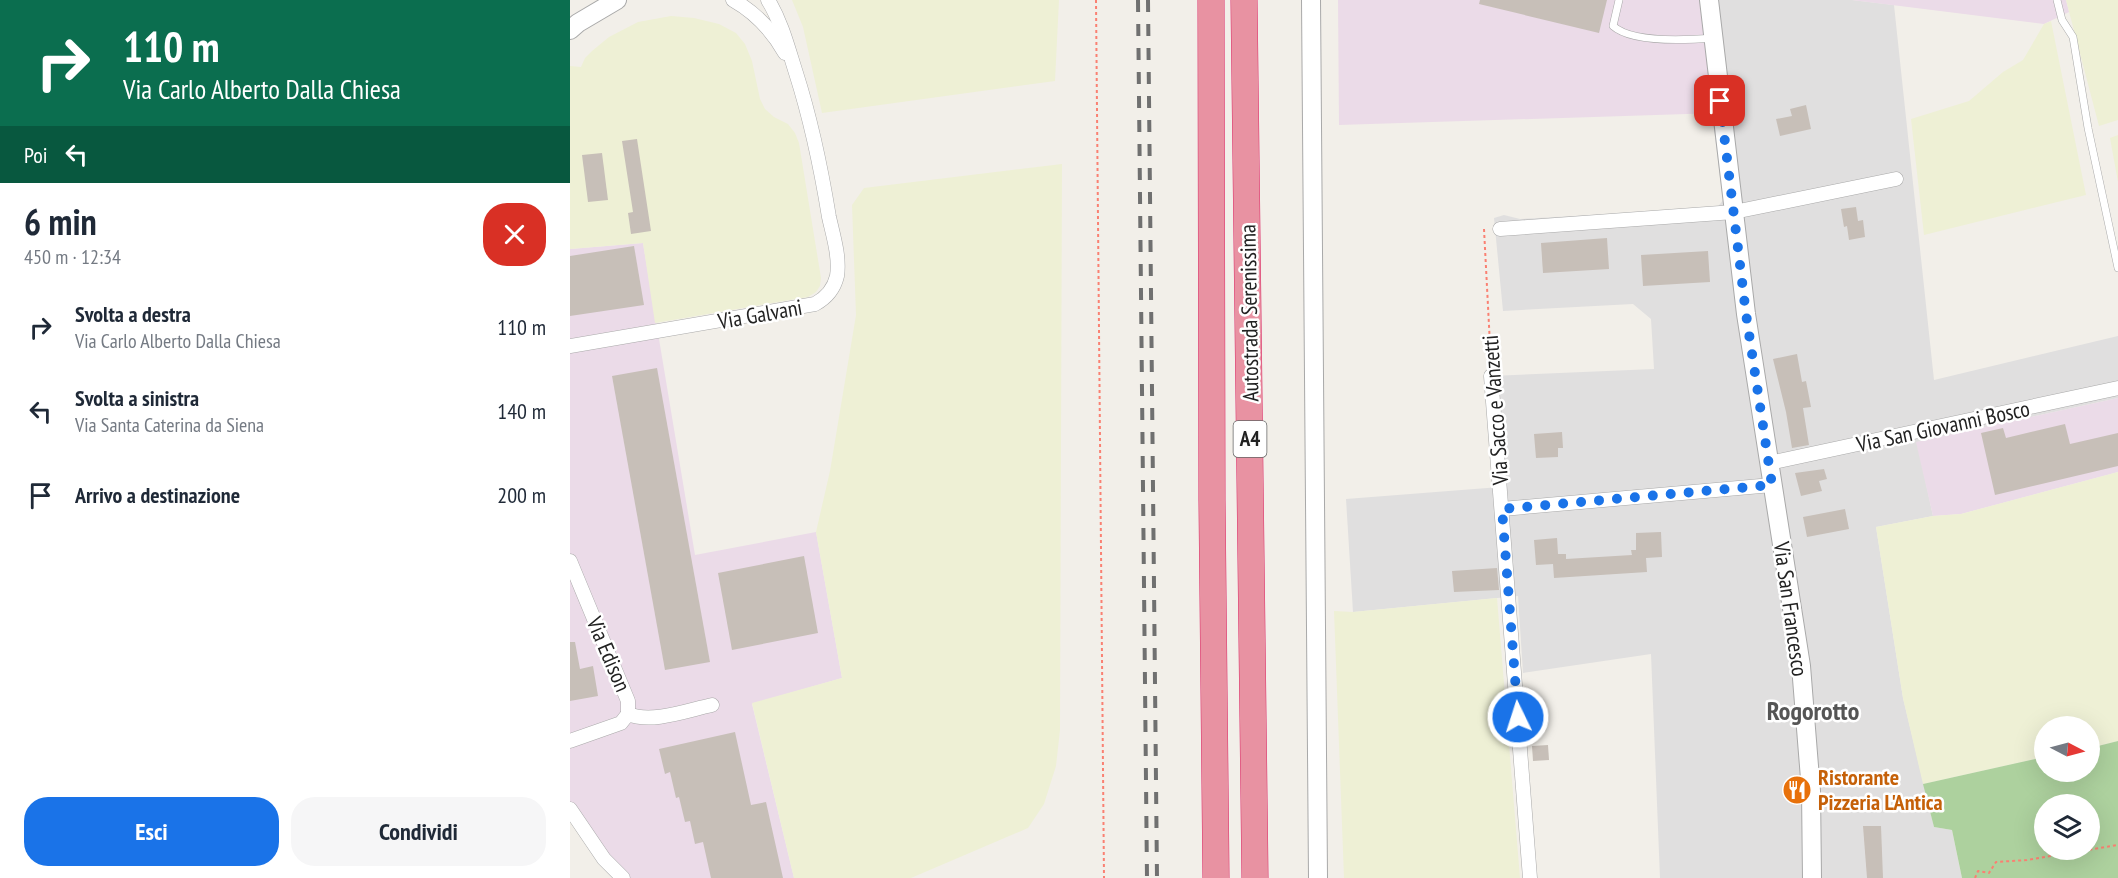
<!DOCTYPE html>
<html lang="it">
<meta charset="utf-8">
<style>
body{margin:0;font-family:"PT Sans Narrow",sans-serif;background:#f6f6f7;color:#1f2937;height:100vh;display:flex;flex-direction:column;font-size:22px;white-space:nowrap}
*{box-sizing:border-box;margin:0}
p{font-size:20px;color:#747a83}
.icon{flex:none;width:33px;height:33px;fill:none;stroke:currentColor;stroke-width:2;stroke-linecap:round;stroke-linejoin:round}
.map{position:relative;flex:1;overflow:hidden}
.sheet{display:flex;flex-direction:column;background:#fff;width:570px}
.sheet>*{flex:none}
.hud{background:#0b6e4f;color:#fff;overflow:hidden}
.needle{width:39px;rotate:96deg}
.buttons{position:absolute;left:1464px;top:716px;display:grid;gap:12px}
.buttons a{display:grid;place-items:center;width:66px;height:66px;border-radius:50%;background:#fff;box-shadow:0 6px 24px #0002;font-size:30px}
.pin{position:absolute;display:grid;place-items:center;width:51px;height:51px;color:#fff;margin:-26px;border-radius:12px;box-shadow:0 3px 9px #0006}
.me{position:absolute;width:66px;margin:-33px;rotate:356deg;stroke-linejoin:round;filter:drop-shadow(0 0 4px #0008)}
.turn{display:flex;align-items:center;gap:21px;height:126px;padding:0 24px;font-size:27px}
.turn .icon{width:78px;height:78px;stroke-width:2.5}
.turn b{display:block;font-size:42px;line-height:51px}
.then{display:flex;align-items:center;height:57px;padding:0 24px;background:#0003;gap:12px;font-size:22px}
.round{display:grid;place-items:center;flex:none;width:63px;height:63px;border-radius:24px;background:#f6f6f7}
.overview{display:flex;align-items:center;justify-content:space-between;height:102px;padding:0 24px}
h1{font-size:36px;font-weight:700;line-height:45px}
.primary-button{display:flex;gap:12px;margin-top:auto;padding:12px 24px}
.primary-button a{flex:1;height:69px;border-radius:24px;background:#1a73e8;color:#fff;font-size:24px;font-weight:700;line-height:69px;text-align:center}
.primary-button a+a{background:#f6f6f7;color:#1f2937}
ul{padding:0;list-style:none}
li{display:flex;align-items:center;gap:18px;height:84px;padding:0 24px}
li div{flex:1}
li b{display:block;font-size:22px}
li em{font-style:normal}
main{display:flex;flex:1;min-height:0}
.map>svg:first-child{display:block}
.residential{fill:#e0dfdf}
.industrial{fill:#ebdbe8}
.farmland{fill:#eef0d5}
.forest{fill:#add19e;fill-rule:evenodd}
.building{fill:#c7bfb8}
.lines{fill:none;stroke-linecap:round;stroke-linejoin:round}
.service-casing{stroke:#a9a9a9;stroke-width:8}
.minor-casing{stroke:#a9a9a9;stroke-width:15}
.tertiary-casing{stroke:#a9a9a9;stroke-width:20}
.motorway-casing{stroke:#dc2a67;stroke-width:27}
.path{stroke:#fa8072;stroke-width:2;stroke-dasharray:3 3;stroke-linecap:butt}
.service{stroke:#fff;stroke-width:7}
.minor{stroke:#fff;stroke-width:14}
.tertiary{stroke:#fff;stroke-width:18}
.motorway{stroke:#e892a2;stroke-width:26}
.rail{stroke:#707070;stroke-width:4;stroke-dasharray:12 12;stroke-linecap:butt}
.route{stroke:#1a73e8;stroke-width:10;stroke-dasharray:0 18}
.labels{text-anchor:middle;stroke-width:5;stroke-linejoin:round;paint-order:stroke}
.shield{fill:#fff;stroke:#646464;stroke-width:1.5}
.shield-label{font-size:21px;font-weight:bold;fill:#222}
.street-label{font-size:22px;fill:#222;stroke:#fff}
.food-label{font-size:22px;font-weight:bold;fill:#c56008;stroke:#fff;text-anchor:start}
.quarter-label{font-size:26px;font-weight:bold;fill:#555;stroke:#fff}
</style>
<main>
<section class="sheet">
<div class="hud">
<div class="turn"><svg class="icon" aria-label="right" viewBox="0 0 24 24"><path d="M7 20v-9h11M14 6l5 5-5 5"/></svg><div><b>110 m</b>Via Carlo Alberto Dalla Chiesa</div></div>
<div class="then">Poi<svg class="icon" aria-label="left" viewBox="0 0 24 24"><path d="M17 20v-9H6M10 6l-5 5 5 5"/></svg></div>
</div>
<div class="overview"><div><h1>6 min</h1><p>450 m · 12:34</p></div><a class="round" style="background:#d93025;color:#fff"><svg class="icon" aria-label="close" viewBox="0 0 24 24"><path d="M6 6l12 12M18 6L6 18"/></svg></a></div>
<ul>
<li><svg class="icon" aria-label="right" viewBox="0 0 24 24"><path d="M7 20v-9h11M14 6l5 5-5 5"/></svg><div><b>Svolta a destra</b><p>Via Carlo Alberto Dalla Chiesa</p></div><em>110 m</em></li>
<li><svg class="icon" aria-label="left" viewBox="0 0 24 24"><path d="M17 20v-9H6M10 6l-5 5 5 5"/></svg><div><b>Svolta a sinistra</b><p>Via Santa Caterina da Siena</p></div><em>140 m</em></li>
<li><svg class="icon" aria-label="arrive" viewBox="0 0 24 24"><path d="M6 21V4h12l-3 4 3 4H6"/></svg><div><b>Arrivo a destinazione</b></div><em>200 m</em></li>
</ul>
<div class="primary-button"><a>Esci</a><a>Condividi</a></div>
</section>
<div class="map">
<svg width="1548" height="878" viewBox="0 0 1548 878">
<rect width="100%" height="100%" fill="#f2efe9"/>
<polygon class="residential" points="1136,0 1282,0 1324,5 1364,380 1548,336 1548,398 1347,442 1363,516 1306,527 1333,698 1364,827 1382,830 1392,878 1090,878 1081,654 953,673 948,596 783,612 776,499 930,487 921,376 1084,369 1081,319 1063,304 933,311 924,218 934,215 950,219 1147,208 1153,200 1142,114 1147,113"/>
<g class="industrial">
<polygon points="768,0 1136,0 1148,113 769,125"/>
<polygon points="1282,0 1496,0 1499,12 1474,24"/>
<polygon points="73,243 125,555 246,532 272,678 182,704 224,878 59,878 36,857 0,802 0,249"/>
<polygon points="1548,398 1548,472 1391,514 1363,516 1346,442"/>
</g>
<g class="farmland">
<polygon points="222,0 489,0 485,81 252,113 233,27"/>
<polygon points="1496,0 1548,0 1548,120 1529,126"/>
<polygon points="101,16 124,18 149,24 166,33 175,44 182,61 190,99 195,109 204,117 218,124 225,133 229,143 251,278 250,286 246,292 238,297 85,323 73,243 0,249 0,66 11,67 15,58 22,51 39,37 68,22"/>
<polygon points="1481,21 1516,195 1354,235 1341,119 1399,101 1433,72 1453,60 1474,24"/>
<polygon points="1548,135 1548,182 1540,138"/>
<polygon points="492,164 490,730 486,766 474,804 458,828 341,878 224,878 182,703 272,678 246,532 260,471 286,315 282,205 294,188"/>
<polygon points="1548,472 1548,741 1520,748 1520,726 1474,726 1474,757 1353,784 1333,698 1306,527 1363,516 1391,514"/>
<polygon points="927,598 950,878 774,878 764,611 783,612"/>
</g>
<path class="forest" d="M1548,741V878H1392L1382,830L1364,827L1353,784L1474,757V771H1520V748ZM1474,804H1520V849H1474Z"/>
<g class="building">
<polygon points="910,0 1037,0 1029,33 909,4"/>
<polygon points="1236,105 1241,129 1210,136 1206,119 1222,116 1220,109"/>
<polygon points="67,139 81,231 61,234 58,213 63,212 52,141"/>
<polygon points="32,153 38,200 18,202 12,155"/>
<polygon points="1286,207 1288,221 1293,220 1295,237 1279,240 1277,226 1274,227 1271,209"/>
<polygon points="1037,238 1039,269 973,273 971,243"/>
<polygon points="64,246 74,305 0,316 0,256"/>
<polygon points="1138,251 1140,282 1073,286 1071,255"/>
<polygon points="1227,354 1232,382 1236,381 1241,407 1233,408 1239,445 1222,448 1216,412 1203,359"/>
<polygon points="87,368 140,662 95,670 42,376"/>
<polygon points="1495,424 1500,444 1548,433 1548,466 1425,495 1411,433 1433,428 1436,438"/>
<polygon points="992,432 993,448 988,448 988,457 966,458 964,434"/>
<polygon points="1254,469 1257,479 1249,481 1252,491 1231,496 1225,473"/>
<polygon points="1275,509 1279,529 1237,537 1233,517"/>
<polygon points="1091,532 1092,557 1076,558 1077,572 984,578 983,564 966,565 964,540 987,538 988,554 996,554 996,559 1062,555 1061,550 1066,550 1066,533"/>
<polygon points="234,556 248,633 162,650 148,573"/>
<polygon points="927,568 929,590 884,592 882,571"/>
<polygon points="0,642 5,642 10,669 23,666 28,696 0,701"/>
<polygon points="165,732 181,805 196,802 213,878 141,878 133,842 125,844 120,821 115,822 109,797 106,798 100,772 95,774 89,749"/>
<polygon points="978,745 979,760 963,761 962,746"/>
<polygon points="1293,826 1311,826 1313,878 1297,878"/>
</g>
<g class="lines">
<g class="service-casing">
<g id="service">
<path d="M1049,0L1043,26C1062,43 1118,40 1143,38"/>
<polyline points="1487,0 1492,20 1503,37 1518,128 1548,268"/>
</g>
</g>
<g class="minor-casing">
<g id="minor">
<path d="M163,0C186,13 202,30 215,53"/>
<polyline points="930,229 1164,212 1326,179"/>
<path d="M0,346L245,304C256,298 264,289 267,276C270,257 263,235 259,217C251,168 241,120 226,73C218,48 212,23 198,0"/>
<polyline points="921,376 960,878"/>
<polyline points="1199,463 1548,388"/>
<polyline points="932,509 1202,485"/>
<polyline points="0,561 58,701 58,714"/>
<path d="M0,741L51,723L58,714C82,724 118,710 142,705"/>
<polyline points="0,809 34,859 53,878"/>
</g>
</g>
<g class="tertiary-casing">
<g id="tertiary">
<polyline points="741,0 748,878"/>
<polyline points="1139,0 1176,314 1231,666 1241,791 1242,878"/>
<polyline points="0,30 8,23 47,0"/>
</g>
</g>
<g class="motorway-casing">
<g id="motorway">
<polyline points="641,0 642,501 646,878"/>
<polyline points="674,0 685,878"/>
</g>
</g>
<g class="path">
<polyline points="526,0 534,878"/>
<polyline points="914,229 921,364"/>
<polyline points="1405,878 1408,871 1419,873 1426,862 1457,860 1548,845"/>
</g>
<use href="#service" class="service"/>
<use href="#minor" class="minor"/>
<use href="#tertiary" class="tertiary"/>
<use href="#motorway" class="motorway"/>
<g class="rail">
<polyline points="568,0 577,878"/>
<polyline points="578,0 587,878"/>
</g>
</g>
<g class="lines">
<polyline class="route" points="948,717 932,509 1202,485 1176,314 1150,101"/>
</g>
<defs>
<g id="restaurant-disc" transform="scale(1.5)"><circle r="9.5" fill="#e8710a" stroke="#fff"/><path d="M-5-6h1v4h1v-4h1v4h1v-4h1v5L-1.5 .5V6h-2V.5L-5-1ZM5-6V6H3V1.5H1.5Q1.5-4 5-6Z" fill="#fff"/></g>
</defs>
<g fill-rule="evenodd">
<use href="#restaurant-disc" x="1227" y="790"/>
</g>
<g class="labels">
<rect class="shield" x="663.5" y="421" width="33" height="36" rx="4.5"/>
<g class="shield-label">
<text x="680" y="446">A4</text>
</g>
<g class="street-label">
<text transform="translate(679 313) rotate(-91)" y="8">Autostrada Serenissima</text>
<text transform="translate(190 314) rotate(-10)" y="8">Via Galvani</text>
<text transform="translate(925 410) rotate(-94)" y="8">Via Sacco e Vanzetti</text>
<text transform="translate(1373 426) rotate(-12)" y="8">Via San Giovanni Bosco</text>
<text transform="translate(1221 609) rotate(82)" y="8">Via San Francesco</text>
<text transform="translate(39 654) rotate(67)" y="8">Via Edison</text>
</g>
<g class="food-label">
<text x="1248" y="785">Ristorante<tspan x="1248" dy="25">Pizzeria L'Antica</tspan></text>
</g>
<g class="quarter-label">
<text x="1243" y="720">Rogorotto</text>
</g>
</g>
</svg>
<div class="buttons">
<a><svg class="needle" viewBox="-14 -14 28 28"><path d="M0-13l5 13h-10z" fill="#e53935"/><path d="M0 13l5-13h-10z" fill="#747a83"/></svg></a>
<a><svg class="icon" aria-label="layers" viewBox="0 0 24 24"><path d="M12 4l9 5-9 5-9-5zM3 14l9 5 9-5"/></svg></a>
</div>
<div class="pin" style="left:1150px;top:101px;background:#d93025"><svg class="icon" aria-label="arrive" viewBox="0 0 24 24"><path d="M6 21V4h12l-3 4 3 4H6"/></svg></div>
<svg class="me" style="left:948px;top:717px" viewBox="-20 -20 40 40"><circle r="17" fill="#1a73e8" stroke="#fff" stroke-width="3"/><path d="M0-11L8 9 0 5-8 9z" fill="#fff"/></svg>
</div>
</main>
